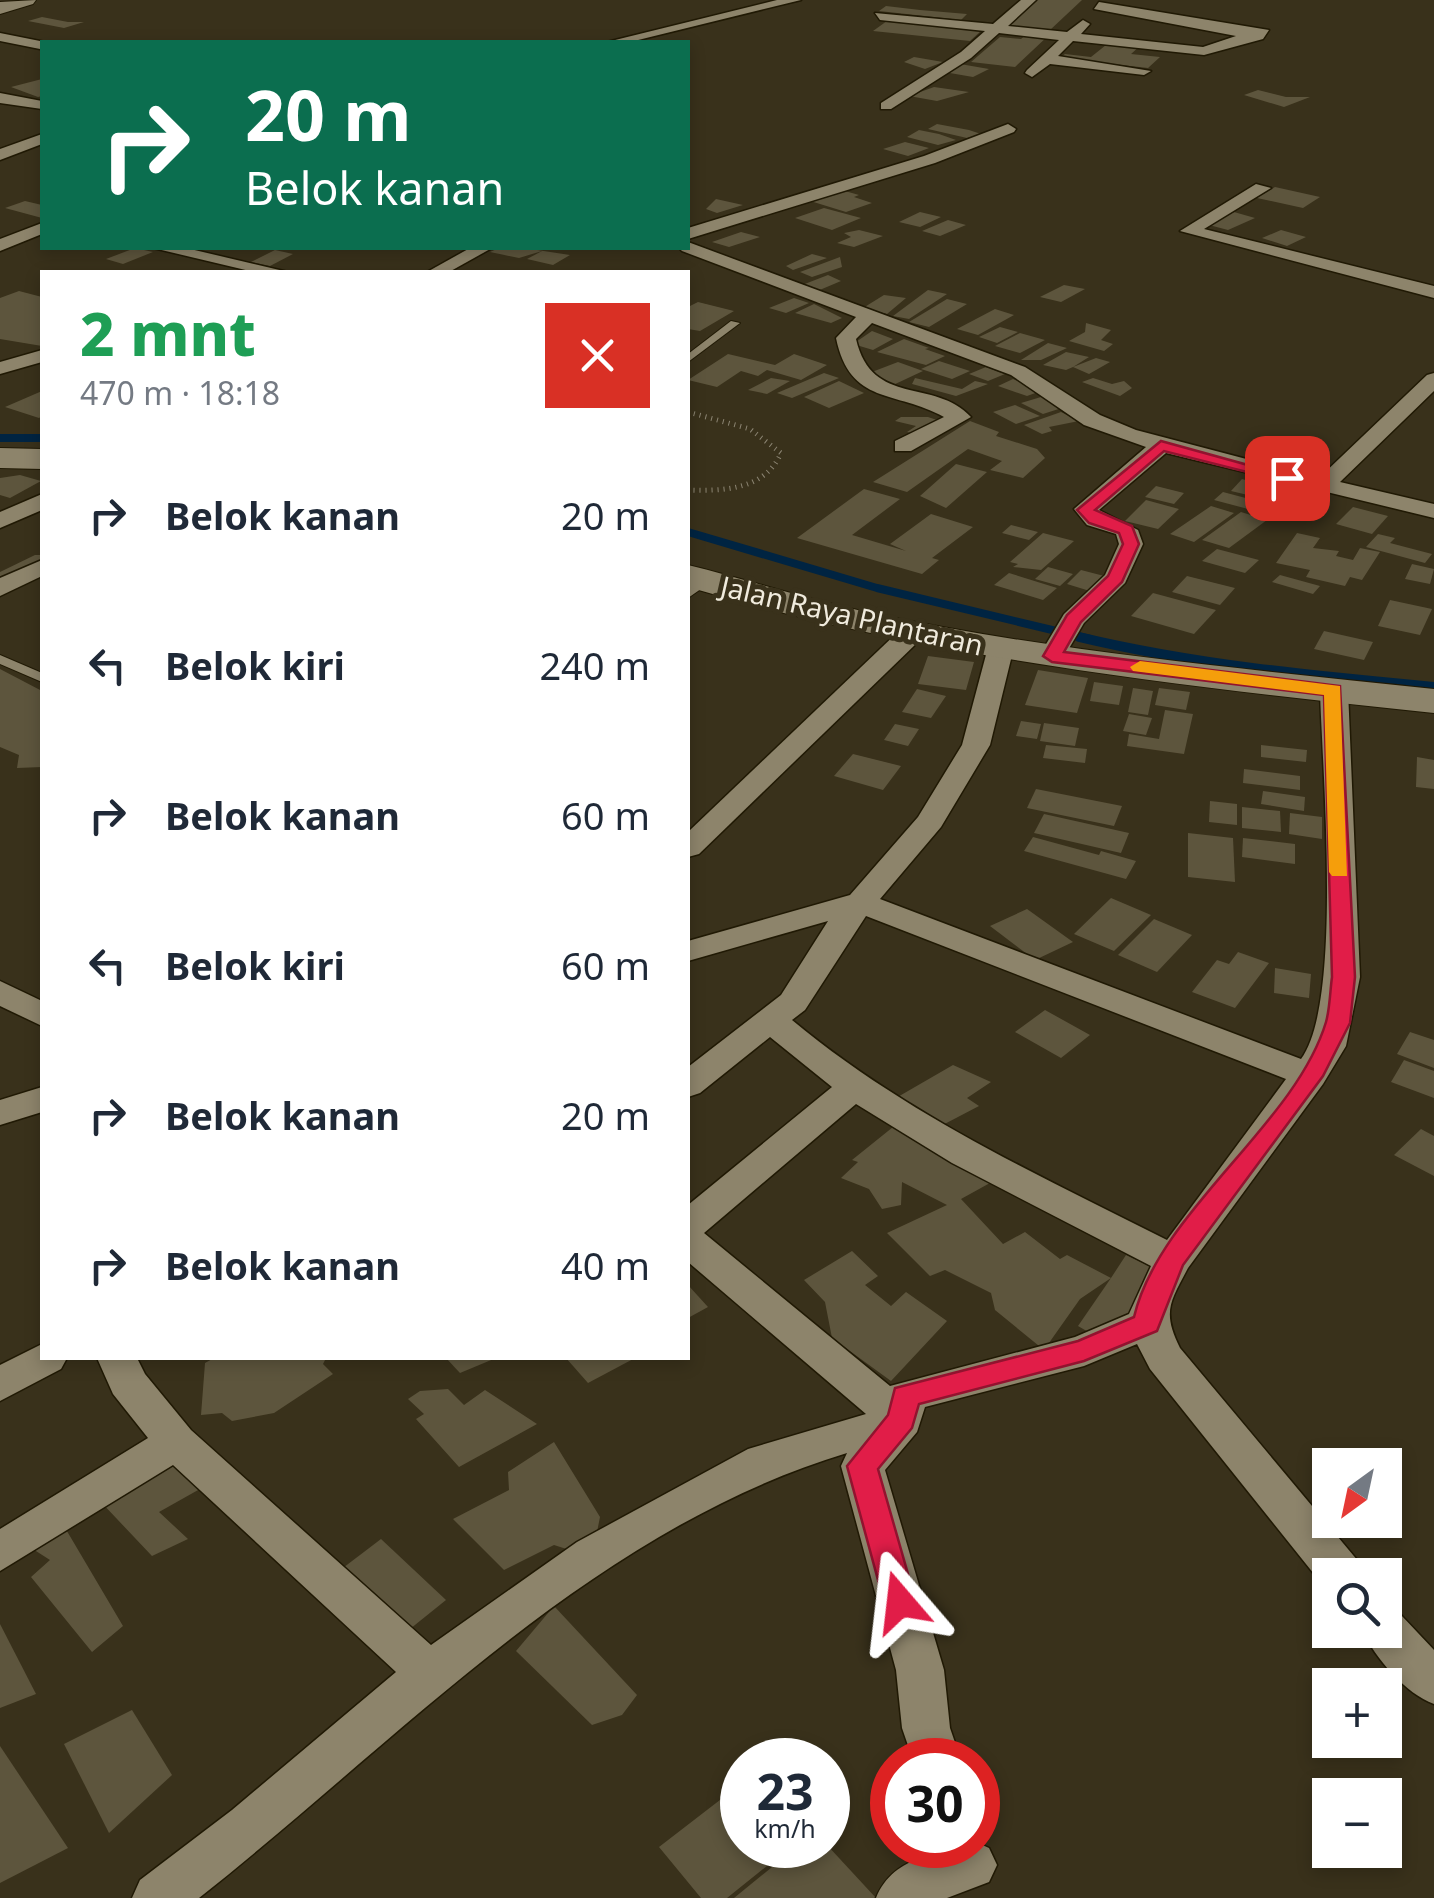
<!DOCTYPE html>
<html lang="id">
<meta charset="utf-8">
<style>
body{margin:0;font-family:"Noto Sans",sans-serif;background:#f2f2f3;color:#1f2937;height:100vh;display:flex;flex-direction:column;font-size:38px;white-space:nowrap}
*{box-sizing:border-box;margin:0}
p{font-size:32px;color:#747a83}
.icon{flex:none;width:55px;height:55px;fill:none;stroke:currentColor;stroke-width:2;stroke-linecap:round;stroke-linejoin:round}
.map{position:relative;flex:1;overflow:hidden}
.side{position:absolute;left:40px;top:270px;width:650px;height:1090px;display:flex;flex-direction:column;background:#fff;border-radius:0px;box-shadow:0 5px 15px #0003}
.side>*{flex:none}
.guide{position:absolute;left:40px;top:40px;width:650px;height:210px;border-radius:0px;box-shadow:0 5px 15px #0003;background:#0b6e4f;color:#fff;overflow:hidden}
.needle{width:65px;rotate:213deg}
.controls{position:absolute;left:1312px;top:1448px;display:grid;gap:20px}
.controls a{display:grid;place-items:center;width:90px;height:90px;border-radius:0px;background:#fff;box-shadow:0 5px 15px #0003;font-size:50px}
.speed{position:absolute;left:720px;top:1738px;display:flex;gap:20px;font-size:50px;font-weight:700;text-align:center}
.speed>*{display:grid;place-content:center;width:130px;height:130px;border-radius:50%;background:#fff;box-shadow:0 5px 15px #0003;line-height:1}
.speed small{font-size:25px;font-weight:400}
.speed .limit{border:15px solid #d22;background:#fff;color:#111}
.pin{position:absolute;display:grid;place-items:center;width:85px;height:85px;color:#fff;margin:-42px;border-radius:20px;box-shadow:0 5px 15px #0006}
.me{position:absolute;width:110px;margin:-55px;rotate:343deg;stroke-linejoin:round;filter:drop-shadow(0 0 8px #0008)}
.turn{display:flex;align-items:center;gap:35px;height:210px;padding:0 40px;font-size:45px}
.turn .icon{width:130px;height:130px;stroke-width:2.5}
.turn b{display:block;font-size:70px;line-height:85px}
.round{display:grid;place-items:center;flex:none;width:105px;height:105px;border-radius:0px;background:#f2f2f3}
.overview{display:flex;align-items:center;justify-content:space-between;height:170px;padding:0 40px}
h1{font-size:60px;font-weight:800;line-height:75px;color:#1e9e55}
ul{padding:0;list-style:none}
li{display:flex;align-items:center;gap:30px;height:150px;padding:0 40px}
li div{flex:1}
li b{display:block;font-size:38px}
li em{font-style:normal}
.map>svg:first-child{display:block}
.lines{fill:none;stroke-linecap:round;stroke-linejoin:round}
.stream-far1{stroke:#002442;stroke-width:8}
.stream{stroke:#002442;stroke-width:10}
.building{fill:#5d553d}
.lane-casing{stroke:#201904;stroke-width:2}
.street-casing{stroke:#201904;stroke-width:3}
.secondary-casing{stroke:#201904;stroke-width:2}
.path{stroke:#8c8573;stroke-width:5;stroke-dasharray:1 5;stroke-linecap:butt}
.lane{fill:#8d846b;fill-rule:evenodd}
.street{fill:#8d846b;fill-rule:evenodd}
.secondary{fill:#8d846b;fill-rule:evenodd}
.route{fill:#e11d48;stroke:#92132f;stroke-width:2.5}
.slow{fill:#f59e0b}
.labels{text-anchor:middle;stroke-width:10;stroke-linejoin:round;paint-order:stroke}
.street-label{font-size:28px;fill:#f0ebdd;stroke:#39311b}
</style>
<div class="map">
<svg width="1434" height="1898" viewBox="0 0 1434 1898">
<rect width="100%" height="100%" fill="#39311b"/>
<g class="lines">
<g class="stream-far1">
<polyline points="0,438 42,438"/>
<polyline points="688,532 877,588 1090,639"/>
</g>
<path class="stream" d="M1079,637C1196,665 1315,676 1434,687"/>
</g>
<g class="building">
<polygon points="1038,0 1082,0 1049,31 1008,27"/>
<polygon points="886,6 920,10 967,14 961,20 879,11"/>
<polygon points="42,17 68,22 84,22 64,28 28,21"/>
<polygon points="887,21 982,30 970,41 873,31"/>
<polygon points="1028,33 1049,35 1015,67 971,62 1000,37 1021,39"/>
<polygon points="1111,41 1141,45 1131,54 1160,57 1148,68 1060,58 1065,54 1091,57"/>
<polygon points="914,57 943,62 925,69 904,62"/>
<polygon points="960,64 989,69 973,77 944,72"/>
<polygon points="42,79 42,96 38,97 11,87"/>
<polygon points="934,87 969,92 937,101 909,96"/>
<polygon points="1258,90 1286,97 1310,97 1284,107 1244,95"/>
<polygon points="937,124 969,130 981,134 967,138 928,129"/>
<polygon points="919,130 939,134 956,140 938,145 907,137"/>
<polygon points="905,142 929,148 908,156 883,149"/>
<polygon points="1275,187 1320,197 1303,208 1257,198"/>
<polygon points="838,189 859,195 854,197 872,203 846,212 807,200"/>
<polygon points="716,199 743,205 717,213 706,209"/>
<polygon points="25,201 42,205 42,218 5,208"/>
<polygon points="824,208 861,218 832,230 795,218"/>
<polygon points="920,212 941,217 920,227 899,222"/>
<polygon points="1234,212 1255,218 1228,230 1209,225"/>
<polygon points="948,220 966,225 940,236 922,231"/>
<polygon points="859,230 883,236 854,247 837,243 851,237 844,233"/>
<polygon points="1281,230 1306,237 1287,246 1262,238"/>
<polygon points="741,232 760,237 729,247 712,242"/>
<polygon points="135,248 153,252 123,264 106,259"/>
<polygon points="499,248 524,248 570,255 553,265 527,259 542,251 519,258 490,252"/>
<polygon points="275,250 293,254 270,266 251,262"/>
<polygon points="812,254 827,258 793,270 786,266"/>
<polygon points="840,257 842,267 812,277 800,272"/>
<polygon points="828,275 841,281 815,292 797,287"/>
<polygon points="1064,285 1085,289 1061,302 1040,297"/>
<polygon points="928,290 947,294 909,319 893,316"/>
<polygon points="19,291 42,297 42,346 0,339 0,298"/>
<polygon points="884,295 906,298 887,314 863,308"/>
<polygon points="794,298 809,303 786,313 769,308"/>
<polygon points="947,299 967,304 929,327 909,322"/>
<polygon points="698,302 734,311 700,331 688,329 688,307"/>
<polygon points="814,304 842,318 831,323 795,313"/>
<polygon points="995,309 1014,315 978,335 957,329"/>
<polygon points="1086,323 1111,330 1101,340 1113,344 1104,351 1069,341 1085,332"/>
<polygon points="1000,327 1018,332 997,343 979,337"/>
<polygon points="872,331 893,339 873,350 853,344"/>
<polygon points="1020,333 1045,340 1020,353 995,346"/>
<polygon points="904,339 929,348 925,349 945,356 926,365 877,352"/>
<polygon points="1048,343 1067,348 1041,360 1021,360"/>
<polygon points="1066,352 1089,357 1073,367 1096,358 1110,362 1089,374 1073,367 1066,370 1043,365"/>
<polygon points="728,354 775,365 794,354 827,365 801,380 767,370 758,376 741,371 717,387 688,380"/>
<polygon points="939,361 970,371 952,379 921,369"/>
<polygon points="898,362 923,371 891,386 864,375"/>
<polygon points="986,367 1005,374 988,381 969,374"/>
<polygon points="824,373 839,378 792,398 777,393"/>
<polygon points="771,378 790,381 767,394 748,390"/>
<polygon points="915,378 962,389 975,381 988,384 956,396 912,384"/>
<polygon points="1093,378 1112,384 1124,381 1132,388 1120,396 1082,382"/>
<polygon points="1013,379 1041,391 1027,396 998,386"/>
<polygon points="839,381 864,393 829,408 804,397"/>
<polygon points="42,391 42,416 39,418 5,407"/>
<polygon points="1051,394 1068,406 1043,414 1021,403"/>
<polygon points="1015,405 1040,416 1016,424 993,412"/>
<polygon points="1061,412 1079,421 1049,427 1052,431 1042,434 1024,425"/>
<polygon points="901,417 928,417 937,420 915,434 907,432 916,426 895,421"/>
<polygon points="970,421 999,432 996,436 1037,449 1045,458 1023,478 990,470 1002,461 968,449 907,492 873,482"/>
<polygon points="956,464 987,472 946,508 920,496"/>
<polygon points="20,475 41,481 10,498 0,495 0,478"/>
<polygon points="1242,479 1259,484 1263,484 1252,496 1231,491"/>
<polygon points="1156,486 1184,493 1174,504 1145,497"/>
<polygon points="864,489 900,499 852,535 906,551 890,544 931,514 973,527 932,558 939,560 922,574 797,538"/>
<polygon points="1223,492 1257,501 1248,509 1214,500"/>
<polygon points="1286,497 1304,501 1290,517 1272,512"/>
<polygon points="1146,500 1179,509 1158,529 1125,521"/>
<polygon points="1211,506 1234,513 1194,542 1170,534"/>
<polygon points="1353,507 1388,516 1372,534 1336,524"/>
<polygon points="1241,512 1267,520 1229,548 1202,540"/>
<polygon points="1011,525 1038,532 1029,540 1002,533"/>
<polygon points="1043,533 1074,541 1041,570 1013,567 1018,564 1010,562"/>
<polygon points="1297,533 1320,538 1313,548 1339,551 1336,556 1353,560 1360,548 1380,552 1362,580 1350,577 1345,586 1306,577 1310,570 1276,563"/>
<polygon points="1378,534 1395,538 1390,543 1432,554 1425,563 1366,547"/>
<polygon points="1217,549 1259,560 1245,573 1202,561"/>
<polygon points="35,555 42,555 42,560 0,581 0,572"/>
<polygon points="1412,564 1434,569 1430,584 1405,579"/>
<polygon points="1048,567 1073,574 1060,586 1035,579"/>
<polygon points="1081,570 1108,577 1093,592 1067,584"/>
<polygon points="1009,573 1057,588 1043,600 994,585"/>
<polygon points="1280,575 1320,586 1313,594 1272,582"/>
<polygon points="1187,576 1235,588 1220,605 1172,592"/>
<polygon points="1153,593 1216,610 1194,634 1131,616"/>
<polygon points="1390,600 1432,609 1420,635 1378,626"/>
<polygon points="1324,631 1373,642 1364,660 1314,649"/>
<polygon points="928,656 974,662 966,690 918,684"/>
<polygon points="0,669 42,691 42,767 17,768 19,755 0,747"/>
<polygon points="1038,670 1088,678 1077,713 1025,705"/>
<polygon points="1094,682 1123,686 1119,705 1090,701"/>
<polygon points="1133,688 1153,691 1148,715 1128,712"/>
<polygon points="1159,688 1190,692 1186,710 1155,705"/>
<polygon points="917,689 946,696 931,718 902,712"/>
<polygon points="1165,710 1193,714 1184,754 1127,746 1129,734 1159,739"/>
<polygon points="1129,714 1152,718 1146,735 1123,731"/>
<polygon points="1021,721 1041,724 1037,739 1016,736"/>
<polygon points="1044,723 1079,728 1075,746 1040,741"/>
<polygon points="895,724 919,729 908,746 884,740"/>
<polygon points="1046,745 1087,749 1085,763 1043,758"/>
<polygon points="1261,745 1307,750 1306,762 1261,757"/>
<polygon points="853,754 901,766 883,790 834,776"/>
<polygon points="1417,757 1434,760 1434,789 1416,787"/>
<polygon points="1244,769 1300,776 1300,790 1243,783"/>
<polygon points="1036,789 1122,806 1114,826 1027,808"/>
<polygon points="1263,791 1305,797 1304,811 1261,804"/>
<polygon points="1210,801 1237,804 1237,825 1209,822"/>
<polygon points="1242,807 1280,811 1281,832 1242,828"/>
<polygon points="1290,813 1322,817 1322,839 1289,834"/>
<polygon points="1044,814 1129,833 1121,853 1034,833"/>
<polygon points="1188,833 1233,838 1235,882 1188,877"/>
<polygon points="1033,837 1099,855 1101,851 1136,861 1126,879 1024,851"/>
<polygon points="1243,838 1295,844 1295,864 1242,857"/>
<polygon points="1111,898 1151,915 1114,951 1074,934"/>
<polygon points="1027,909 1073,942 1035,960 990,926"/>
<polygon points="1154,919 1192,935 1157,972 1118,955"/>
<polygon points="1238,952 1269,963 1235,1008 1192,992 1217,960 1229,964"/>
<polygon points="1275,968 1311,974 1309,998 1274,993"/>
<polygon points="1045,1010 1090,1035 1061,1058 1015,1032"/>
<polygon points="1410,1032 1434,1040 1434,1068 1397,1054"/>
<polygon points="1404,1060 1434,1071 1434,1098 1391,1082"/>
<polygon points="953,1065 991,1082 967,1098 979,1106 935,1129 889,1102"/>
<polygon points="898,1123 999,1178 961,1199 1003,1244 1025,1232 1060,1259 1067,1255 1111,1278 1126,1255 1157,1270 1139,1319 1097,1337 1078,1326 1111,1278 1080,1299 1044,1350 995,1310 991,1293 945,1270 930,1276 887,1233 947,1205 902,1182 901,1205 882,1209 869,1189 841,1178 858,1162 852,1160"/>
<polygon points="1421,1129 1434,1136 1434,1176 1394,1155"/>
<polygon points="852,1251 878,1276 865,1285 891,1306 906,1292 947,1321 891,1381 832,1338 825,1302 804,1280"/>
<polygon points="688,1285 708,1307 688,1318"/>
<polygon points="214,1358 326,1358 323,1364 333,1374 274,1413 232,1421 222,1413 201,1415 205,1363"/>
<polygon points="446,1358 496,1358 460,1373"/>
<polygon points="566,1358 635,1358 588,1383"/>
<polygon points="448,1389 464,1405 485,1390 537,1424 459,1467 416,1419 424,1414 408,1399 420,1391"/>
<polygon points="554,1442 600,1517 594,1547 582,1554 554,1545 504,1570 453,1519 509,1490 508,1472"/>
<polygon points="169,1454 207,1485 159,1512 188,1539 152,1556 100,1501"/>
<polygon points="61,1521 123,1626 92,1652 31,1577 50,1560 25,1544"/>
<polygon points="381,1539 446,1600 400,1637 335,1574"/>
<polygon points="554,1606 637,1695 622,1715 592,1725 516,1651"/>
<polygon points="0,1624 36,1694 0,1708"/>
<polygon points="132,1710 172,1775 109,1833 64,1744"/>
<polygon points="0,1746 68,1848 0,1883"/>
<polygon points="742,1783 742,1845 793,1845 727,1898 701,1898 659,1847"/>
<polygon points="799,1845 827,1845 876,1898 734,1898"/>
</g>
<g class="lines">
<g class="lane-casing">
<g id="lane">
<polygon points="731,321 740,323 688,362 688,354"/>
<polygon points="703,577 708,578 708,584 688,598 688,587"/>
<polygon points="0,655 42,673 42,682 0,664"/>
</g>
</g>
<g class="street-casing">
<g id="street">
<polygon points="777,0 801,0 630,42 607,42"/>
<polygon points="1021,0 1036,0 1008,26 1067,32 1083,20 1090,24 1081,34 1203,47 1236,36 1094,9 1099,2 1269,30 1263,39 1204,55 1073,41 1058,56 1151,71 1144,75 1050,64 1032,77 1025,73 1027,70 1059,40 999,33 971,58 891,109 881,109 881,103 961,52 985,31 880,20 875,13 993,24"/>
<polygon points="0,33 45,42 40,49 0,41"/>
<polygon points="0,93 42,101 42,109 0,103"/>
<polygon points="1008,124 1016,129 1014,132 935,163 688,239 688,228 924,156"/>
<polygon points="42,134 42,144 0,160 0,149"/>
<polygon points="1256,184 1271,188 1204,229 1434,286 1434,298 1180,231"/>
<polygon points="42,223 42,234 0,251 0,239"/>
<path d="M688,242L1025,367L1100,415L1136,430L1319,478L1427,375L1434,373V391L1340,482L1434,504V518L1166,453L1099,510L1138,530L1143,544L1125,583L1084,623L1061,662H1043L1039,656L1064,614L1105,575L1119,544L1116,534L1087,525L1074,509L1146,447L1084,425L1011,375L872,323L856,339C872,408 934,377 971,417L911,451H895V441L944,417C896,390 850,406 836,338L856,317L682,251L679,248H688Z"/>
<polygon points="153,248 186,248 288,272 254,272"/>
<polygon points="470,248 492,248 449,272 427,272"/>
<polygon points="42,350 42,362 0,374 0,362"/>
<polygon points="42,494 42,510 0,528 0,512"/>
<polygon points="42,560 42,576 0,596 0,578"/>
<polygon points="910,627 919,629 923,635 919,641 699,854 688,857 688,832 901,629"/>
<path d="M1000,643L1013,651L990,745L941,827L880,899L1301,1059C1343,1003 1322,769 1320,690L1334,682L1348,690L1360,977L1346,1046L1323,1084L1188,1268C1170,1302 1162,1312 1180,1348L1358,1561L1365,1575H1330V1590L1326,1589L1150,1369L1137,1344L1084,1366L925,1407L917,1432L885,1470L944,1670L950,1728L961,1760H913L902,1728L896,1670L841,1466L847,1453C592,1530 403,1737 199,1898H132L140,1880L232,1810L396,1672L173,1465L0,1571V1529L148,1438L113,1394L97,1358H137L145,1374L191,1430L431,1645L577,1542L748,1449L866,1414L688,1262V1205L832,1087L770,1037L700,1093L688,1097V1067L781,995L828,921L688,961V941L850,895L918,817L962,745L987,651ZM866,916L1286,1079L1167,1240C1036,1174 905,1114 792,1020L805,1010ZM856,1104L952,1163L1151,1266L1129,1314L1075,1337L890,1386L704,1233Z"/>
<polygon points="0,981 42,1001 42,1026 0,1006"/>
<polygon points="42,1087 42,1112 0,1125 0,1100"/>
<polygon points="42,1344 42,1358 67,1358 61,1369 0,1401 0,1365"/>
<path d="M1385,1609L1401,1615L1434,1650V1704C1406,1694 1375,1658 1362,1630H1385Z"/>
<path d="M978,1843L989,1848L997,1865L989,1882L947,1898H876C895,1853 941,1855 978,1843Z"/>
</g>
</g>
<g class="secondary-casing">
<g id="secondary">
<polygon points="36,0 33,4 0,14 0,2"/>
<polygon points="0,448 42,449 42,469 0,468"/>
<path d="M688,565C749,580 809,600 871,613C1056,652 1246,669 1434,689V713C1182,686 932,659 688,587Z"/>
</g>
</g>
<path class="path" d="M688,412L750,429L781,453C765,490 724,491 688,490"/>
<use href="#lane" class="lane"/>
<use href="#street" class="street"/>
<use href="#secondary" class="secondary"/>
</g>
<path class="route" d="M1161,441L1295,478L1287,482L1164,451L1095,510L1132,526L1139,544L1122,582L1081,622L1064,652L1340,686L1355,977L1350,1023L1323,1076L1183,1265L1157,1331L1084,1361L919,1404L912,1428L878,1469L916,1602L911,1611L900,1615L888,1611L884,1602L847,1466L888,1415L895,1388L1078,1341L1134,1317C1159,1211 1295,1125 1326,1022C1330,1008 1330,991 1332,977L1324,695L1052,662L1043,656L1067,615L1108,576L1123,544L1119,533L1089,523L1077,510Z"/>
<polygon class="slow" points="1140,661 1340,686 1347,876 1332,876 1329,872 1324,695 1133,671 1130,667"/>
<g class="labels">
<g class="street-label">
<text transform="translate(852 616) rotate(13)" y="10">Jalan Raya Plantaran</text>
</g>
</g>
</svg>
<div class="controls">
<a><svg class="needle" viewBox="-14 -14 28 28"><path d="M0-13l5 13h-10z" fill="#e53935"/><path d="M0 13l5-13h-10z" fill="#747a83"/></svg></a>
<a><svg class="icon" aria-label="search" viewBox="0 0 24 24"><circle cx="10" cy="10" r="6"/><path d="M15 15l6 6"/></svg></a>
<a>+</a>
<a>−</a>
</div>
<div class="speed"><div>23<small>km/h</small></div><div class="limit">30</div></div>
<div class="pin" style="left:1287px;top:478px;background:#d93025"><svg class="icon" aria-label="arrive" viewBox="0 0 24 24"><path d="M6 21V4h12l-3 4 3 4H6"/></svg></div>
<svg class="me" style="left:900px;top:1602px" viewBox="-20 -20 40 40"><path d="M0-17L14 15 0 8-14 15z" fill="#e11d48" stroke="#fff" stroke-width="4"/></svg>
<div class="guide">
<div class="turn"><svg class="icon" aria-label="right" viewBox="0 0 24 24"><path d="M7 20v-9h11M14 6l5 5-5 5"/></svg><div><b>20 m</b>Belok kanan</div></div>
</div>
<section class="side">
<div class="overview"><div><h1>2 mnt</h1><p>470 m · 18:18</p></div><a class="round" style="background:#d93025;color:#fff"><svg class="icon" aria-label="close" viewBox="0 0 24 24"><path d="M6 6l12 12M18 6L6 18"/></svg></a></div>
<ul>
<li><svg class="icon" aria-label="right" viewBox="0 0 24 24"><path d="M7 20v-9h11M14 6l5 5-5 5"/></svg><div><b>Belok kanan</b></div><em>20 m</em></li>
<li><svg class="icon" aria-label="left" viewBox="0 0 24 24"><path d="M17 20v-9H6M10 6l-5 5 5 5"/></svg><div><b>Belok kiri</b></div><em>240 m</em></li>
<li><svg class="icon" aria-label="right" viewBox="0 0 24 24"><path d="M7 20v-9h11M14 6l5 5-5 5"/></svg><div><b>Belok kanan</b></div><em>60 m</em></li>
<li><svg class="icon" aria-label="left" viewBox="0 0 24 24"><path d="M17 20v-9H6M10 6l-5 5 5 5"/></svg><div><b>Belok kiri</b></div><em>60 m</em></li>
<li><svg class="icon" aria-label="right" viewBox="0 0 24 24"><path d="M7 20v-9h11M14 6l5 5-5 5"/></svg><div><b>Belok kanan</b></div><em>20 m</em></li>
<li><svg class="icon" aria-label="right" viewBox="0 0 24 24"><path d="M7 20v-9h11M14 6l5 5-5 5"/></svg><div><b>Belok kanan</b></div><em>40 m</em></li>
</ul>
</section>
</div>
